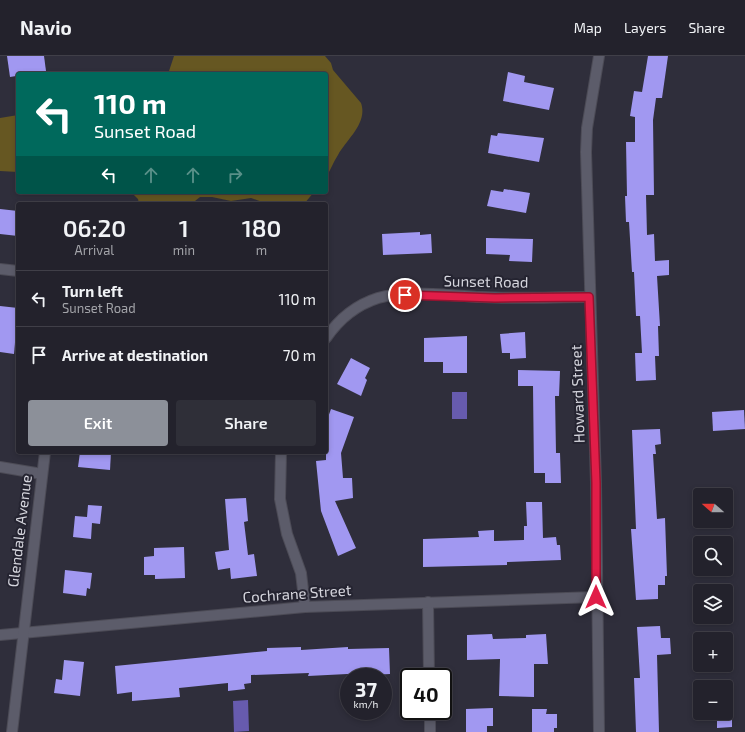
<!DOCTYPE html>
<meta charset="utf-8">
<style>
body{margin:0;font-family:"Exo 2",sans-serif;background:#2f2f38;color:#f1f3f6;height:100vh;display:flex;flex-direction:column;font-size:15px;white-space:nowrap}
*{box-sizing:border-box;margin:0}
p{font-size:13px;color:#a3a4a9}
.icon{flex:none;width:22px;height:22px;fill:none;stroke:currentColor;stroke-width:2;stroke-linecap:round;stroke-linejoin:round}
.map{position:relative;flex:1;overflow:hidden}
.sheet{position:absolute;left:16px;top:146px;width:312px;height:252px;display:flex;flex-direction:column;background:#23222c;border-radius:4px;box-shadow:0 2px 6px #0003,0 0 0 1px #403f48}
.sheet>*{flex:none}
.hud{position:absolute;left:16px;top:16px;width:312px;height:122px;border-radius:4px;box-shadow:0 2px 6px #0003,0 0 0 1px #403f48;background:#00695c;color:#fff;overflow:hidden}
.needle{width:26px;rotate:290deg}
.buttons{position:absolute;left:693px;top:432px;display:grid;gap:8px}
.buttons a{display:grid;place-items:center;width:40px;height:40px;border-radius:4px;background:#23222c;box-shadow:0 2px 6px #0003,0 0 0 1px #403f48;font-size:20px}
.speed{position:absolute;left:340px;top:612px;display:flex;gap:8px;font-size:20px;font-weight:700;text-align:center}
.speed>*{display:grid;place-content:center;width:52px;height:52px;border-radius:50%;background:#23222c;box-shadow:0 2px 6px #0003,0 0 0 1px #403f48;line-height:1}
.speed small{font-size:10px;font-weight:400}
.speed .limit{border:2px solid #111;border-radius:6px;background:#fff;color:#111}
.pin{position:absolute;display:grid;place-items:center;width:34px;height:34px;color:#fff;margin:-17px;border:2px solid #fff;border-radius:50%;box-shadow:0 1px 4px #0007}
.me{position:absolute;width:44px;margin:-22px;rotate:0deg;stroke-linejoin:round;filter:drop-shadow(0 0 3px #0008)}
.turn{display:flex;align-items:center;gap:14px;height:84px;padding:0 12px;font-size:18px}
.turn .icon{width:52px;height:52px;stroke-width:2.5}
.turn b{display:block;font-size:28px;line-height:34px}
.lanes{display:flex;align-items:center;height:38px;padding:0 12px;background:#0003;justify-content:center;gap:20px;direction:ltr}
.lanes .off{opacity:.35}
.eta{display:flex;justify-content:space-evenly;align-items:center;height:68px;text-align:center}
.eta b{font-size:24px;font-weight:600;line-height:28px}
.button{display:flex;gap:8px;margin-top:auto;padding:8px 12px}
.button a{flex:1;height:46px;border-radius:4px;background:#8c9099;color:#fff;font-size:16px;font-weight:600;line-height:46px;text-align:center}
.button a+a{background:#2f2f38;color:#f1f3f6}
ul{padding:0;list-style:none}
li{display:flex;align-items:center;gap:12px;height:56px;padding:0 12px;border-top:1px solid #403f48}
li div{flex:1}
li b{display:block;font-size:15px}
li em{font-style:normal}
header{display:flex;align-items:center;gap:24px;box-sizing:border-box;height:56px;padding:0 20px;background:#23222c;border-bottom:1px solid #403f48}
header strong{font-size:19px}
nav{display:flex;gap:22px;margin-inline-start:auto;font-size:14px}
.map>svg:first-child{display:block}
.green{fill:#665722}
.water{fill:#675bae}
.building{fill:#a198f1}
.lines{fill:none;stroke-linecap:round;stroke-linejoin:round}
.minor-casing{stroke:#4c4b56;stroke-width:12}
.minor{stroke:#5c5c6a;stroke-width:10}
.route-casing{stroke:#92132f;stroke-width:10}
.route{stroke:#e11d48;stroke-width:7}
.labels{text-anchor:middle;stroke-width:4;stroke-linejoin:round;paint-order:stroke}
.street-label{font-size:15px;fill:#d5d5dd;stroke:#252431}
</style>
<header>
<strong>Navio</strong>
<nav><a>Map</a><a>Layers</a><a>Share</a></nav>
</header>
<div class="map">
<svg width="745" height="676" viewBox="0 0 745 676">
<rect width="100%" height="100%" fill="#2f2e3b"/>
<g class="green">
<path d="M174,0H325L331,7L333,14L361,47C368,67 347,83 338,99C333,106 331,114 326,121V18H168Z"/>
<polygon points="18,59 18,116 0,115 0,62"/>
<polygon points="131,136 314,136 304,148 268,148 251,142 231,145 212,141 200,141 195,145 180,148 139,148 138,143"/>
</g>
<g class="water">
<rect x="452" y="336" width="15" height="27"/>
<polygon points="248,644 249,675 234,676 233,645"/>
</g>
<g class="building">
<polygon points="7,0 44,0 46,15 10,21"/>
<polygon points="648,0 668,0 662,42 656,42 653,64 654,139 646,139 647,179 654,178 655,205 669,204 669,219 657,220 660,270 658,270 659,300 655,300 656,324 636,325 635,297 642,297 640,260 636,260 634,216 632,216 629,166 626,166 625,140 627,140 626,86 635,86 635,61 630,60 634,35 642,36"/>
<polygon points="508,16 525,20 524,26 554,32 549,54 503,45"/>
<polygon points="498,77 544,82 539,106 488,97 491,79 497,80"/>
<polygon points="504,133 530,137 526,157 487,150 491,134 503,136"/>
<polygon points="0,153 18,155 18,180 0,178"/>
<polygon points="420,176 420,179 431,178 432,197 383,199 382,178"/>
<polygon points="486,182 533,183 532,206 509,205 510,199 486,198"/>
<polygon points="0,250 18,252 14,298 0,296"/>
<polygon points="525,276 526,302 510,303 510,297 502,297 500,278"/>
<polygon points="467,280 467,317 443,317 443,306 424,306 424,282"/>
<polygon points="351,302 370,312 365,322 367,324 361,340 337,328"/>
<polygon points="518,314 560,315 559,340 555,340 556,397 560,397 561,427 545,427 545,417 534,417 533,330 518,330"/>
<polygon points="331,353 354,361 341,397 343,422 352,422 353,442 335,445 356,492 338,500 321,455 316,405 326,404 326,367"/>
<polygon points="744,354 745,373 713,375 712,356"/>
<polygon points="660,373 661,388 655,389 656,398 653,398 657,463 665,462 667,520 665,520 665,529 658,529 658,543 636,544 631,473 636,473 632,374"/>
<polygon points="80,396 111,396 110,414 78,411"/>
<polygon points="246,442 248,465 244,466 248,499 254,498 257,520 231,523 230,512 218,514 215,496 229,494 225,443"/>
<polygon points="526,446 542,446 543,482 556,481 557,489 560,489 561,504 507,506 507,509 423,511 423,483 479,481 478,475 494,474 494,485 524,484 524,470 527,470"/>
<polygon points="88,449 102,450 100,468 92,467 91,483 73,481 75,460 87,461"/>
<polygon points="184,491 185,522 155,523 155,519 144,519 144,501 154,500 154,492"/>
<polygon points="65,514 92,517 90,533 87,532 86,540 63,537"/>
<polygon points="660,570 661,582 670,582 671,598 657,599 659,676 636,676 634,622 640,622 637,571"/>
<polygon points="492,578 493,583 526,582 526,579 546,578 548,608 534,608 534,641 499,640 500,603 467,604 467,579"/>
<polygon points="301,591 301,594 348,591 348,593 389,592 390,618 371,619 367,618 367,617 308,620 309,617 251,619 251,627 244,628 245,633 228,635 228,627 179,632 180,641 132,645 132,636 117,638 115,610 267,595 267,592"/>
<polygon points="64,604 84,606 80,640 54,637 56,623 62,624"/>
<polygon points="493,652 493,670 487,670 487,676 466,676 466,653"/>
<polygon points="532,653 547,653 546,658 557,658 557,672 554,672 554,676 532,676"/>
<polygon points="717,657 732,657 732,671 717,672"/>
</g>
<g class="lines">
<g class="minor-casing">
<g id="minor">
<polyline points="0,213 18,215"/>
<path d="M326,282C339,263 356,249 378,242C408,233 450,240 482,241C517,243 553,241 589,241"/>
<polyline points="281,396 280,443 287,478 301,517 305,551"/>
<polyline points="0,411 42,418"/>
<polyline points="428,546 429,621"/>
<polyline points="0,579 305,551 596,541"/>
<polyline points="430,655 430,676"/>
<polyline points="12,676 45,396"/>
<polyline points="599,676 596,427 586,96 587,72 599,0"/>
</g>
</g>
<use href="#minor" class="minor"/>
</g>
<g class="lines">
<g class="route-casing">
<polyline id="route" points="405,239 495,242 589,241 596,427 596,541"/>
</g>
<use href="#route" class="route"/>
</g>
<g class="labels">
<g class="street-label">
<text transform="translate(486 226) rotate(1)" y="5">Sunset Road</text>
<text transform="translate(578 338) rotate(-92)" y="5">Howard Street</text>
<text transform="translate(20 475) rotate(-83)" y="5">Glendale Avenue</text>
<text transform="translate(297 538) rotate(-4)" y="5">Cochrane Street</text>
</g>
</g>
</svg>
<div class="buttons">
<a><svg class="needle" viewBox="-14 -14 28 28"><path d="M0-13l5 13h-10z" fill="#e53935"/><path d="M0 13l5-13h-10z" fill="#a3a4a9"/></svg></a>
<a><svg class="icon" aria-label="search" viewBox="0 0 24 24"><circle cx="10" cy="10" r="6"/><path d="M15 15l6 6"/></svg></a>
<a><svg class="icon" aria-label="layers" viewBox="0 0 24 24"><path d="M12 4l9 5-9 5-9-5zM3 14l9 5 9-5"/></svg></a>
<a>+</a>
<a>−</a>
</div>
<div class="speed"><div>37<small>km/h</small></div><div class="limit">40</div></div>
<div class="pin" style="left:405px;top:239px;background:#d93025"><svg class="icon" aria-label="arrive" viewBox="0 0 24 24"><path d="M6 21V4h12l-3 4 3 4H6"/></svg></div>
<svg class="me" style="left:596px;top:541px" viewBox="-20 -20 40 40"><path d="M0-17L14 15 0 8-14 15z" fill="#e11d48" stroke="#fff" stroke-width="4"/></svg>
<div class="hud">
<div class="turn"><svg class="icon" aria-label="left" viewBox="0 0 24 24"><path d="M17 20v-9H6M10 6l-5 5 5 5"/></svg><div><b>110 m</b>Sunset Road</div></div>
<div class="lanes"><svg class="icon" aria-label="left" viewBox="0 0 24 24"><path d="M17 20v-9H6M10 6l-5 5 5 5"/></svg><svg class="icon off" aria-label="ahead" viewBox="0 0 24 24"><path d="M12 20V5M6 11l6-6 6 6"/></svg><svg class="icon off" aria-label="ahead" viewBox="0 0 24 24"><path d="M12 20V5M6 11l6-6 6 6"/></svg><svg class="icon off" aria-label="right" viewBox="0 0 24 24"><path d="M7 20v-9h11M14 6l5 5-5 5"/></svg></div>
</div>
<section class="sheet">
<div class="eta">
<div><b>06:20</b><p>Arrival</p></div>
<div><b>1</b><p>min</p></div>
<div><b>180</b><p>m</p></div>
</div>
<ul>
<li><svg class="icon" aria-label="left" viewBox="0 0 24 24"><path d="M17 20v-9H6M10 6l-5 5 5 5"/></svg><div><b>Turn left</b><p>Sunset Road</p></div><em>110 m</em></li>
<li><svg class="icon" aria-label="arrive" viewBox="0 0 24 24"><path d="M6 21V4h12l-3 4 3 4H6"/></svg><div><b>Arrive at destination</b></div><em>70 m</em></li>
</ul>
<div class="button"><a>Exit</a><a>Share</a></div>
</section>
</div>
